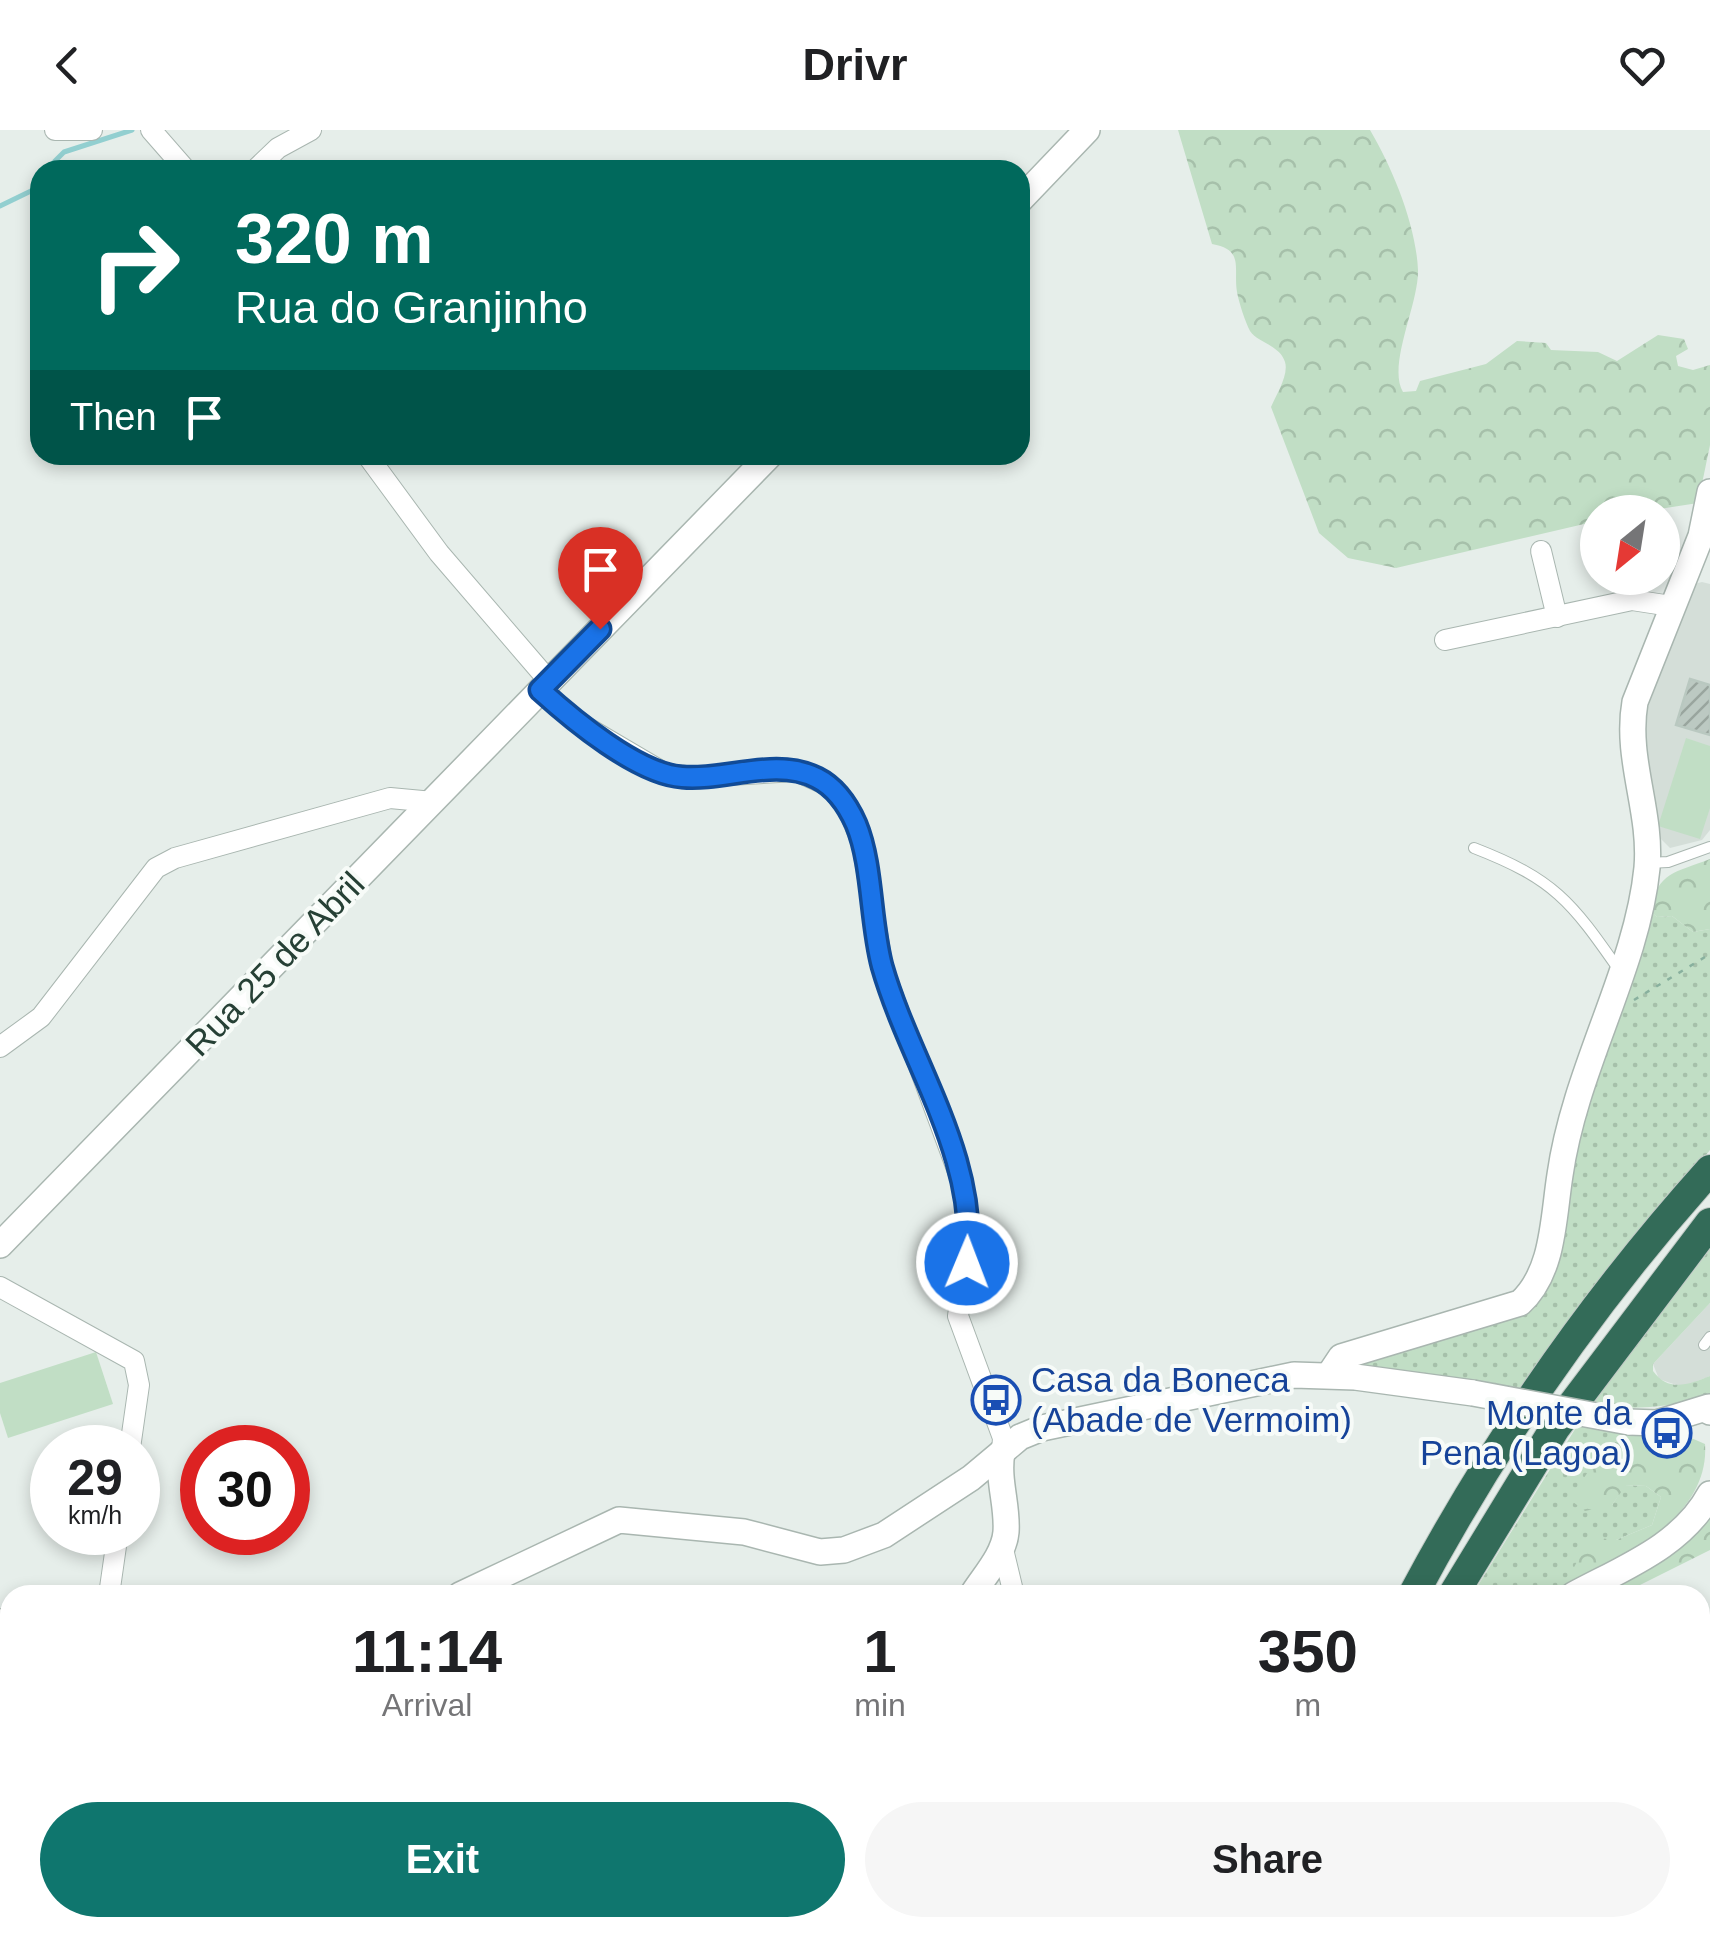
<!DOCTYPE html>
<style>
body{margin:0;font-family:Helvetica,sans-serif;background:#f6f6f6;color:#202124;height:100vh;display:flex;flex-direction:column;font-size:38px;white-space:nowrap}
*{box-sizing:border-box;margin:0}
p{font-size:32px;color:#757577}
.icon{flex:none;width:55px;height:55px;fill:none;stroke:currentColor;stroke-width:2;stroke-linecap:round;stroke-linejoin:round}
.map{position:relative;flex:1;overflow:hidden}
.sheet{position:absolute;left:0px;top:1455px;width:1710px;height:352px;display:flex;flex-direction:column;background:#fff;border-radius:30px 30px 0 0;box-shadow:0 5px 15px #0003}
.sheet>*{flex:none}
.guide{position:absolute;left:30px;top:30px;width:1000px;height:305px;border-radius:30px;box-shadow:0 5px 15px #0003;background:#00695c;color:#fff;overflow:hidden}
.needle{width:65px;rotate:210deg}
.tools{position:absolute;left:1580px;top:365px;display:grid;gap:20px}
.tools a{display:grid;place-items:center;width:100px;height:100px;border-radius:50%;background:#fff;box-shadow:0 5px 15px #0003;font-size:50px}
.speed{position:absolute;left:30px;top:1295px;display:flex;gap:20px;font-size:50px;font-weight:700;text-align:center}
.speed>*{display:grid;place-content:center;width:130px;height:130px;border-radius:50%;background:#fff;box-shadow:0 5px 15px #0003;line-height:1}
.speed small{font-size:25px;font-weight:400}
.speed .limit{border:15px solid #d22;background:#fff;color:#111}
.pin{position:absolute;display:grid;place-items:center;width:85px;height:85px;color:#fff;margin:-102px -42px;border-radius:50% 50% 50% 0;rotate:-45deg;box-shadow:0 0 10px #0007}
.pin .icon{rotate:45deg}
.me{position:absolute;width:110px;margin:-55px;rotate:1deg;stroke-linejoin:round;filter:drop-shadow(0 0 8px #0008)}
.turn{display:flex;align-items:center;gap:35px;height:210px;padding:0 40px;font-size:45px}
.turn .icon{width:130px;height:130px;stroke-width:2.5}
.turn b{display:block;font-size:70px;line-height:85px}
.then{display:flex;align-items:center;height:95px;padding:0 40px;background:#0003;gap:20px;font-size:38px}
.eta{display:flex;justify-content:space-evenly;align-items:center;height:170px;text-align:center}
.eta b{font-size:60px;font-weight:800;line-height:70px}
.cta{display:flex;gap:20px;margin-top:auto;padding:20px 40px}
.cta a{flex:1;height:115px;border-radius:60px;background:#0f766e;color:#fff;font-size:40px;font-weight:800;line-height:115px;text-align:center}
.cta a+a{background:#f6f6f6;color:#202124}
header{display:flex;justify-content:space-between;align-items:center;height:130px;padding:0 40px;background:#fff;font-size:45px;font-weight:800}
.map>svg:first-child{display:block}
.built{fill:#d4ded8}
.grass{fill:url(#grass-dots)}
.forest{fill:url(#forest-crowns)}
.park{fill:#c1dec5}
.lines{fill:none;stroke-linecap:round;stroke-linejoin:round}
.stream{stroke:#92cfd0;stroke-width:5}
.building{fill:url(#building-hatch);stroke:#b9c8c0;stroke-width:2.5}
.service-casing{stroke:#a9b6b0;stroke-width:12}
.minor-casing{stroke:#a9b6b0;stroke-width:22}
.tertiary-casing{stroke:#a9b6b0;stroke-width:28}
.motorway-casing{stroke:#c2cac6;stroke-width:32}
.path{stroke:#88b09e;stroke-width:2.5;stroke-dasharray:5 8;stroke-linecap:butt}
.service{stroke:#fff;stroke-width:10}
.minor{stroke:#fff;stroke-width:20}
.tertiary{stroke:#fff;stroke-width:25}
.motorway{stroke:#336b58;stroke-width:30}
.tertiary-bridge-casing{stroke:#a9b6b0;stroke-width:28;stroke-linecap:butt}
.tertiary-bridge{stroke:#fff;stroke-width:25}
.route-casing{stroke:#114b97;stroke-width:25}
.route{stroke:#1a73e8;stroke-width:18}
.labels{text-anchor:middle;stroke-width:8;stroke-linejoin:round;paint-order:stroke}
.street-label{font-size:35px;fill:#264035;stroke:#f7fbf8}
.transit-label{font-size:35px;fill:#164399;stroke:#f7fbf8;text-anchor:start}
</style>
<header><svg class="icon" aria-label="back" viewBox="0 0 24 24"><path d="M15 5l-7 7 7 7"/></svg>Drivr<svg class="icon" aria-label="heart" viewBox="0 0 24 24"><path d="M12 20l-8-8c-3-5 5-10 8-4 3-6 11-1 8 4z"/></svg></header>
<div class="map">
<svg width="1710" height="1807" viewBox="0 0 1710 1807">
<defs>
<pattern id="grass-dots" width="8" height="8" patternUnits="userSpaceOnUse" patternTransform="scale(2.5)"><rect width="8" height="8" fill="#c1dec5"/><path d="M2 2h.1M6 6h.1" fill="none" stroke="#a6c0aa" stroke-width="1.8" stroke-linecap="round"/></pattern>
<pattern id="forest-crowns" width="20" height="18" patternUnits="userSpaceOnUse" patternTransform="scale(2.5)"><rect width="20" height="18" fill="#c1dec5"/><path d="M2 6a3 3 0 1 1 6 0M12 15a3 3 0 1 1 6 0" fill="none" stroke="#a6c0aa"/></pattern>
<pattern id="building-hatch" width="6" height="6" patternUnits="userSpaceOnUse" patternTransform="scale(2.5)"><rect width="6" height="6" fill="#bcc9c2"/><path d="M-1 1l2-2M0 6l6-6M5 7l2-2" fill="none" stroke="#99a59e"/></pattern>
</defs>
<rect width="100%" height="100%" fill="#e6eeea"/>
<g class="built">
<polygon points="1702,452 1710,454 1710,700 1702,710 1670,718 1660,708 1643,619 1643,591 1694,454"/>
<polygon points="1710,1173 1710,1246 1682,1257 1659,1249 1653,1234"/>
</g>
<g class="grass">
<polygon points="1650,781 1657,787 1672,786 1693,802 1710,799 1710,1020 1524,1258 1356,1238 1355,1231 1541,1167 1554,1143 1572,1015"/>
<path d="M1710,1119V1173L1653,1234V1241C1669,1263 1689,1254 1710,1246V1263C1672,1280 1630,1279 1590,1276Z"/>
<polygon points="1577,1296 1626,1304 1602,1322 1612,1375 1625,1355 1646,1356 1661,1367 1652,1395 1616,1410 1584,1451 1558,1465 1472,1465"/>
</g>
<g class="forest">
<path d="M1178,0H1370C1393,39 1416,95 1418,140C1419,174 1387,235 1403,262L1416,261L1420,251L1486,234L1517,211L1546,213L1551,220L1598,222L1617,231L1658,205L1684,209L1688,219L1676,226L1678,236L1693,240L1710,235V315L1698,373L1640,382H1598L1597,391L1396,438L1348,428L1319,403L1271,277C1276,265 1289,245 1285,232C1280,215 1258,213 1250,201C1245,191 1239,173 1237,162C1233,138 1245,120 1212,114Z"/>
<path d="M1710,729V799L1693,802L1672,786L1657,787L1650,781C1658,741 1675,743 1710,729Z"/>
<path d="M1626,1304L1689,1307L1705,1314C1710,1383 1631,1423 1584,1451L1573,1439L1591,1407L1616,1410L1652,1395L1661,1367L1646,1356L1626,1355L1612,1375L1585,1381L1569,1369L1602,1322Z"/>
<polygon points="1710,1384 1710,1420 1620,1465 1586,1465"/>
</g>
<g class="park">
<polygon points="1686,608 1710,616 1710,678 1700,709 1658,696"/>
<polygon points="96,1222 113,1274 8,1308 0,1283 0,1253"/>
</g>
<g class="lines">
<g class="stream">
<polyline points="46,40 64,22 132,0"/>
<polyline points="0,76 33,60 40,49"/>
</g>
</g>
<polygon class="building" points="1690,549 1710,555 1710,605 1676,595"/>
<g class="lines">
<g class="service-casing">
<g id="service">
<path d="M1474,718C1554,749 1571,771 1619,840"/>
<polyline points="1648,733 1668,732 1710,717"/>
<polyline points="1704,1215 1710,1207"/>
</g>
</g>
<g class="minor-casing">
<g id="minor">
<polyline points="55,0 92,0"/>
<polyline points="151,0 186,40"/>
<polyline points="255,40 278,18 311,0"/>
<polyline points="367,325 439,423 549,551"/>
<polyline points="1541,421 1557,487"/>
<polyline points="1445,510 1632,470 1671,476"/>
<polyline points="541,560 576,591 666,644 696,647 796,641 829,656 848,679 862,713 883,839 964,1058 968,1118 958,1186 1003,1308 1002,1322"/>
<polyline points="0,917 41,887 156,738 175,728 390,668 433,672"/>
<polyline points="0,1157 134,1231 139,1255 130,1318"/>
<polyline points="1002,1415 1014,1465"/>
<polyline points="109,1465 118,1402"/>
<polyline points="10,1496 10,1524"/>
<polyline points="51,1798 52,1807"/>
<polyline points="1173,1798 1177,1807"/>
<polyline points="204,1807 245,1798"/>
</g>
</g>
<g class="tertiary-casing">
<g id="tertiary">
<polyline points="1020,70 1087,0"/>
<polyline points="0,1115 770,325"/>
<path d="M1329,1245L1341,1227L1520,1173C1554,1142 1553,1089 1560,1045C1575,938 1637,839 1647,738C1652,681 1625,629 1635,572L1701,406L1710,362"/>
<polyline points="1629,1292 1657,1293 1709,1277 1710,1282"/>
<polyline points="460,1465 619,1390 744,1402 820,1422 844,1420 884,1405 971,1348 1020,1307 1042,1298 1294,1245 1355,1247 1473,1263"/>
<path d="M972,1465C984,1446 1004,1425 1006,1402C1008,1375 997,1350 1002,1322"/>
<path d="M1573,1465C1623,1438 1682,1416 1710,1364"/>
<polyline points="0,1492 10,1493"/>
<polyline points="810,1807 812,1798"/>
<polyline points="1357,1807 1360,1798"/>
</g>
</g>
<g class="motorway-casing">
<g id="motorway">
<path d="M1413,1465C1494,1313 1595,1168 1710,1040"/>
<polyline points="1453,1465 1555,1298 1710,1093"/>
<polyline points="1263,1807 1266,1798"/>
<polyline points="1299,1807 1302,1798"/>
</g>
</g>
<polyline class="path" points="1634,870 1710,824"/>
<use href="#service" class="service"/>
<use href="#minor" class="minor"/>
<use href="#tertiary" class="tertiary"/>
<use href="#motorway" class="motorway"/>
<g class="tertiary-bridge-casing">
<polyline id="tertiary-bridge" points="1473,1263 1629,1292"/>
</g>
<use href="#tertiary-bridge" class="tertiary-bridge"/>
</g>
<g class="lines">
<g class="route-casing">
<path id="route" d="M600,499L540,560C573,590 638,644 682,647C725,651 776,627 817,648C835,657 848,676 856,694C873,735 870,791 882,836C910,934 979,1027 967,1133"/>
</g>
<use href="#route" class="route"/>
</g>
<defs>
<g id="bus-ring" transform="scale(2.5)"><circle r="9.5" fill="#f7fbf8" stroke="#1a4fb4" stroke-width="1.5"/><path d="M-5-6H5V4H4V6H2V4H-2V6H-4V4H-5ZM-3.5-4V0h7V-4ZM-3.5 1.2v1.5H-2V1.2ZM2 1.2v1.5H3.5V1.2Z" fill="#1a4fb4"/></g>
</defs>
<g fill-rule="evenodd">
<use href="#bus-ring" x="996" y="1270"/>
<use href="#bus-ring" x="1667" y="1303"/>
</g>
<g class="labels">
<g class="street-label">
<text transform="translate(275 834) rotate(-46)" y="12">Rua 25 de Abril</text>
</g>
<g class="transit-label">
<text x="1031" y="1262">Casa da Boneca<tspan x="1031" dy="40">(Abade de Vermoim)</tspan></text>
<text x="1632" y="1295" text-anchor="end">Monte da<tspan x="1632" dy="40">Pena (Lagoa)</tspan></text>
</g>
</g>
</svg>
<div class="tools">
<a><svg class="needle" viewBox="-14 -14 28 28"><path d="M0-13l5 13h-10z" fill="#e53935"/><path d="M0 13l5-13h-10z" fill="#757577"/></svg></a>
</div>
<div class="speed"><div>29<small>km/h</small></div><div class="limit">30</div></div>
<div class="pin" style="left:600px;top:499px;background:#d93025"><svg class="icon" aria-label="arrive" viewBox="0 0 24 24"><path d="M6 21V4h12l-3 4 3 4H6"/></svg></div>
<svg class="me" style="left:967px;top:1133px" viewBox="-20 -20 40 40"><circle r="17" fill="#1a73e8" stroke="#fff" stroke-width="3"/><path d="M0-11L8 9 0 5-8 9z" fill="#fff"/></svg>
<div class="guide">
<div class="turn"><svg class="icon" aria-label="right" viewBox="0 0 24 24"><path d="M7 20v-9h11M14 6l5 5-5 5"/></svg><div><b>320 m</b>Rua do Granjinho</div></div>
<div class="then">Then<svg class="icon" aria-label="arrive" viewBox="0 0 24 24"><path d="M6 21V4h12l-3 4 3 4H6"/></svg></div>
</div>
<section class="sheet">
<div class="eta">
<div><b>11:14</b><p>Arrival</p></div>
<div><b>1</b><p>min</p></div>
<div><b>350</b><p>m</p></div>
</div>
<div class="cta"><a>Exit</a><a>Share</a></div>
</section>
</div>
